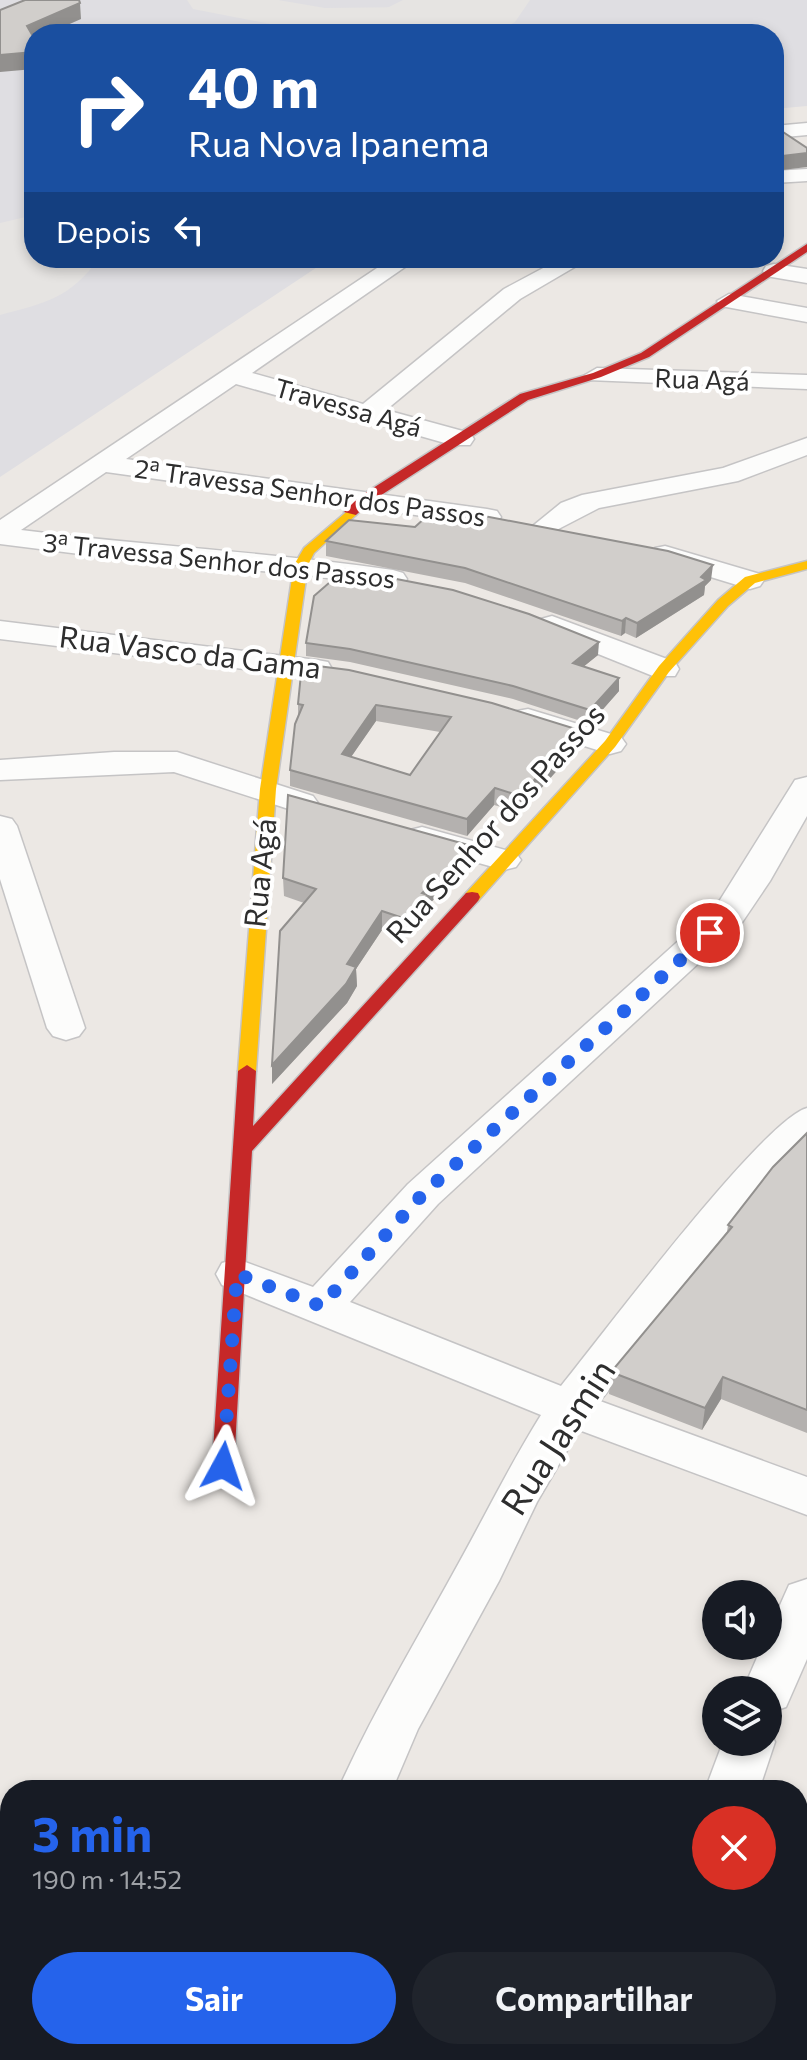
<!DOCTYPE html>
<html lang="pt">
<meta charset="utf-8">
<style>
body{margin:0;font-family:Commissioner,sans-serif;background:#20242c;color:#f1f3f6;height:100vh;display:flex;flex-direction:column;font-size:30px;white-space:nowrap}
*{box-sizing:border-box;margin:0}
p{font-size:26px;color:#9ea1a6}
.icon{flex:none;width:44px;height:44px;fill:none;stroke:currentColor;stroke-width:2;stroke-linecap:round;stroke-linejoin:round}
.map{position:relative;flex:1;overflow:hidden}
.details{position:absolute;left:0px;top:1780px;width:808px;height:280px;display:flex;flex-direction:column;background:#171b24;border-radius:32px 32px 0 0;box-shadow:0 4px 12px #0003}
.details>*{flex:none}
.top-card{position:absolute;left:24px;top:24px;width:760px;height:244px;border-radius:32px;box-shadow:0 4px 12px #0003;background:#1a4fa0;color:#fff;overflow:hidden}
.fabs{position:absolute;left:702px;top:1580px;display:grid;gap:16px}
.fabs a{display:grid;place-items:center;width:80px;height:80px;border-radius:50%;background:#171b24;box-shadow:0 4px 12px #0003;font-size:40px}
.pin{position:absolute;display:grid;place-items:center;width:68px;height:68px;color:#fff;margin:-34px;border:4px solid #fff;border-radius:50%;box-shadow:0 2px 8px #0007}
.me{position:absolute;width:88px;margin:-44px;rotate:5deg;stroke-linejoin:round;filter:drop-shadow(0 0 6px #0008)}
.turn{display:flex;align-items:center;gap:28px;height:168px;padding:0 32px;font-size:36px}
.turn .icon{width:104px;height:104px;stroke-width:2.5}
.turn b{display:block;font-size:56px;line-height:68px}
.then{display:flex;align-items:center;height:76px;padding:0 32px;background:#0003;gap:16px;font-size:30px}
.round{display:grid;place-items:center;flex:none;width:84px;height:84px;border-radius:42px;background:#20242c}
.headline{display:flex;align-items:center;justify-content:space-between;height:136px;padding:0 32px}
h1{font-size:48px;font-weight:700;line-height:60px;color:#2563eb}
.cta{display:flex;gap:16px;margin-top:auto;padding:16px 32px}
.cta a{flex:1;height:92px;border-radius:48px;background:#2563eb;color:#fff;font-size:32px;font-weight:700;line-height:92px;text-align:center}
.cta a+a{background:#20242c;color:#f1f3f6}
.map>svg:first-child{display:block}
.airport{fill:#dfdee2}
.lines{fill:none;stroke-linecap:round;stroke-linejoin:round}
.taxiway{fill:#e6e4e2;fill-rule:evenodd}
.runway{fill:#e6e4e2;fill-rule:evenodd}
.street-casing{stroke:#c5c4c5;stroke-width:3}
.slow-casing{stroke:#c5c4c5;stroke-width:3}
.jam-casing{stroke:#c5c4c5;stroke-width:3}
.street{fill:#fcfcfb;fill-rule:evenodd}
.slow{fill:#ffc107;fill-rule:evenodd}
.jam{fill:#c62828;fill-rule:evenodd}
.wall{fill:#b4b1af;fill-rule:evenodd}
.shaded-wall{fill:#92908e}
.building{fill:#d1cecb;stroke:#92908e;stroke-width:2;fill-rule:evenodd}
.route{stroke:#2563eb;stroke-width:14;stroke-dasharray:0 25.2}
.labels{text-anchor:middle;stroke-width:8;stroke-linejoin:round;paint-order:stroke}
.far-street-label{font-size:26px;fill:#2e2e2e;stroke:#fff}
.street-label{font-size:30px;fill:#2e2e2e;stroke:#fff}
.near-street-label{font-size:36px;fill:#2e2e2e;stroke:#fff}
</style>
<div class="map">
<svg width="807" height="2060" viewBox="0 0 807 2060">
<rect width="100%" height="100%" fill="#ece8e4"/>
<polygon class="airport" points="0,0 807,0 807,106 774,109 774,34 34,34 34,258 331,258 0,477"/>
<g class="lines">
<polygon class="taxiway" points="187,0 278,0 325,8 413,7 444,0 483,0 488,7 482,16 413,33 322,34 193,9"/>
<g class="runway">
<polygon points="403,0 530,0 515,22 494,34 366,34 381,11"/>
<path d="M34,215V258H99C71,298 45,303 0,315V223Z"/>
</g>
<g class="street-casing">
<g id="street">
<polygon points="807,123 807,135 774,138 774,126"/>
<polygon points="807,169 807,181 774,183 774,171"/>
<path d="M392,258H418L252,373L363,404L504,289L562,258H590L520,299L386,410L470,433L474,439L470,445H452L236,384L126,459L487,509L497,511L501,517L497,523L487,525L106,472L21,530C145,546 270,552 393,570L403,573L407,579L403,585L393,588L301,574L151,563L0,544V520Z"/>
<polygon points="774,264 807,269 807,283 766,276 763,271 766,266"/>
<polygon points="729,294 807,308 807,322 721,306 717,301"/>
<polygon points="597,368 807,375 807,389 588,380 585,375"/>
<polygon points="807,438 807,455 738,481 599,508 543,537 533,535 529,529 561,503 582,495 723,468"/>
<polygon points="665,546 760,574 764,580 760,586 750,589 655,560 651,554 655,548"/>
<polygon points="552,616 675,662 679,669 675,676 653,676 541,631 537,625 541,619"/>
<polygon points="0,621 317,660 328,662 332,669 328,676 317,678 0,639"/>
<polygon points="528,709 621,737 626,744 621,751 610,754 517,725 512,718 517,711"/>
<polygon points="114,752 177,752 313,796 318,803 313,810 301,813 174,772 0,780 0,760"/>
<path d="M807,777V816L770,881L741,924L438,1204L350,1302L561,1386C600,1338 763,1120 807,1108V1145L776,1177L600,1401L807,1477V1515L579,1430L537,1502L499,1581L418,1729L392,1790H338C375,1708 418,1638 461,1559C488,1510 511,1463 541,1415L222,1285L216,1274L222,1263L237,1259L313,1287L408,1184L715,908L795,780Z"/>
<polygon points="0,816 12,819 17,826 85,1028 79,1036 66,1040 53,1036 47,1028 0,879"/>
<polygon points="422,827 516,853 521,860 516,867 504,870 410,844 405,837 410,830"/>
<polygon points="807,1579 807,1659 786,1707 768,1713 768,1690 743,1690 762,1646 768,1646 768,1632 789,1585"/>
<polygon points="768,1727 775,1742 759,1790 705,1790 723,1742 768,1742"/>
<polygon points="634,2050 692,2050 690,2060 632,2060"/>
</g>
</g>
<g class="slow-casing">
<g id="slow">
<polygon points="351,508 356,509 356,515 314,553 308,565 276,789 256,1071 247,1077 238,1071 260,789 294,565 304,548"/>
<polygon points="807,561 807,569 755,583 728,606 669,672 615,747 478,901 466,901 464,897 466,893 605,741 659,666 718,600 745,577"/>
</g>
</g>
<g class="jam-casing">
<g id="jam">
<polygon points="807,244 807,252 649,357 601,377 528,400 369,503 356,515 344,512 359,497 520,394 593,373 641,353"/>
<polygon points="472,892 478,893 480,897 478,901 252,1151 234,1466 231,1472 223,1475 215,1472 212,1466 238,1071 247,1065 256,1071 253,1126 466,893"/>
</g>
</g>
<use href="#street" class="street"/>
<use href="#slow" class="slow"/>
<use href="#jam" class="jam"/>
</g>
<g class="wall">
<polygon points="326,541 711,580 705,586 704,595 636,638 625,633 621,636 465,583 326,556"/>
<polygon points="306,643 598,655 584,666 619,691 590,724 513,699 350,662 306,656"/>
<path d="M302,664L579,730L578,747L520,812L494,805L467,836L290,786V770L298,717V704ZM376,721L440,732L410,775L351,757Z"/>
<polygon points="472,846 471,864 428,905 428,914 403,937 382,930 356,969 357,986 347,1003 272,1084 304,903 284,896 283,878"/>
<polygon points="807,1133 807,1433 721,1399 702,1430 609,1394 611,1372 727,1232 728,1225"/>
</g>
<g class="shaded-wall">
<polygon points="80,3 81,19 47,34 34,34 34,40 27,26"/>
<polygon points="34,52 34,69 0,72 0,55"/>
<polygon points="807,153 807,167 774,171 774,157"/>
<polygon points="713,565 711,580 705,586 704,595 636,638 637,623"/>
<polygon points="626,618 625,633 621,636 622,621"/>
<polygon points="599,642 598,655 572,676 573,663"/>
<polygon points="619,678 619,691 590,724 590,710"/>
<polygon points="376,705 376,721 342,770 342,754"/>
<polygon points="579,730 578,747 520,812 520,796"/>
<polygon points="495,788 494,805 467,836 467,819"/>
<polygon points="472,846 471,864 428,905 428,914 403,937 403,918 422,893"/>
<polygon points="382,911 382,930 356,969 357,986 347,1003 272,1084 272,1065 347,964"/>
<polygon points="723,1377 721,1399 702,1430 705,1408"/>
</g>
<g class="building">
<polygon points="25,0 79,0 80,3 27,26 34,38 34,52 0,55 0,10"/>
<polygon points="774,126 807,148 807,153 774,157"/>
<polygon points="437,507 668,551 713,565 701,577 706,580 637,623 626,618 622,621 465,568 326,541 349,520 415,527"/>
<polygon points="345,569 453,590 529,614 599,642 573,663 619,678 590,710 513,686 350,649 306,643 314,596"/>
<path d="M302,664L349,670L492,703L579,730L520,796L495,788L467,819L290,770L295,724L303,705L298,704ZM376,705L451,717L410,775L342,754Z"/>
<polygon points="288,795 472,846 422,893 428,895 403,918 382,911 347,964 356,967 346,984 272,1065 280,931 316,889 283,878"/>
<polygon points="807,1133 807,1410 723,1377 705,1408 611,1372 732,1227 728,1225 773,1167"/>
</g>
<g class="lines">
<polyline class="route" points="223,1466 237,1274 321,1306 423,1194 710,933"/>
</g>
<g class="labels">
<g class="far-street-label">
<text transform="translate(702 380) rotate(2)" y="9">Rua Agá</text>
<text transform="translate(348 408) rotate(16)" y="9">Travessa Agá</text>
<text transform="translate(310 493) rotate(8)" y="9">2ª Travessa Senhor dos Passos</text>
<text transform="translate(219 561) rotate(6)" y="9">3ª Travessa Senhor dos Passos</text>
</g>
<g class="street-label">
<text transform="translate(190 653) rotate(7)" y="10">Rua Vasco da Gama</text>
<text transform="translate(496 824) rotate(-48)" y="10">Rua Senhor dos Passos</text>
<text transform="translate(261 873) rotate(-84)" y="10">Rua Agá</text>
</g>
<g class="near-street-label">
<text transform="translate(558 1437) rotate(-57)" y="13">Rua Jasmin</text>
</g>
</g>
</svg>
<div class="fabs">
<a><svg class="icon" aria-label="sound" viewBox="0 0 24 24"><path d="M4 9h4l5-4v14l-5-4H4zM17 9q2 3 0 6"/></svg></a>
<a><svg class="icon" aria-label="layers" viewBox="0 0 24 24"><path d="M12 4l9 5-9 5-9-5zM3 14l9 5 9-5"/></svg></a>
</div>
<div class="pin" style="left:710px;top:933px;background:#d93025"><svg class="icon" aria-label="arrive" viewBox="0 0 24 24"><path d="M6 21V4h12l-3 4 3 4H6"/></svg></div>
<svg class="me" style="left:223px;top:1466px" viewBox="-20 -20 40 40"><path d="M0-17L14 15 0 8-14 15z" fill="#2563eb" stroke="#fff" stroke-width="4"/></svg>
<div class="top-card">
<div class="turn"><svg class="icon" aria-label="right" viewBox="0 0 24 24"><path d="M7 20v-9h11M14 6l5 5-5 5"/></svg><div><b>40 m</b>Rua Nova Ipanema</div></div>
<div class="then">Depois<svg class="icon" aria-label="left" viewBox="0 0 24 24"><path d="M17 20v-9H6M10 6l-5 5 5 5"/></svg></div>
</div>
<section class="details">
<div class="headline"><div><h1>3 min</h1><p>190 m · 14:52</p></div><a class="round" style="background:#d93025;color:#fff"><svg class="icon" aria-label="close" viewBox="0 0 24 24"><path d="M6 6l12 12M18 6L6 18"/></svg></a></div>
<div class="cta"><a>Sair</a><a>Compartilhar</a></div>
</section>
</div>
